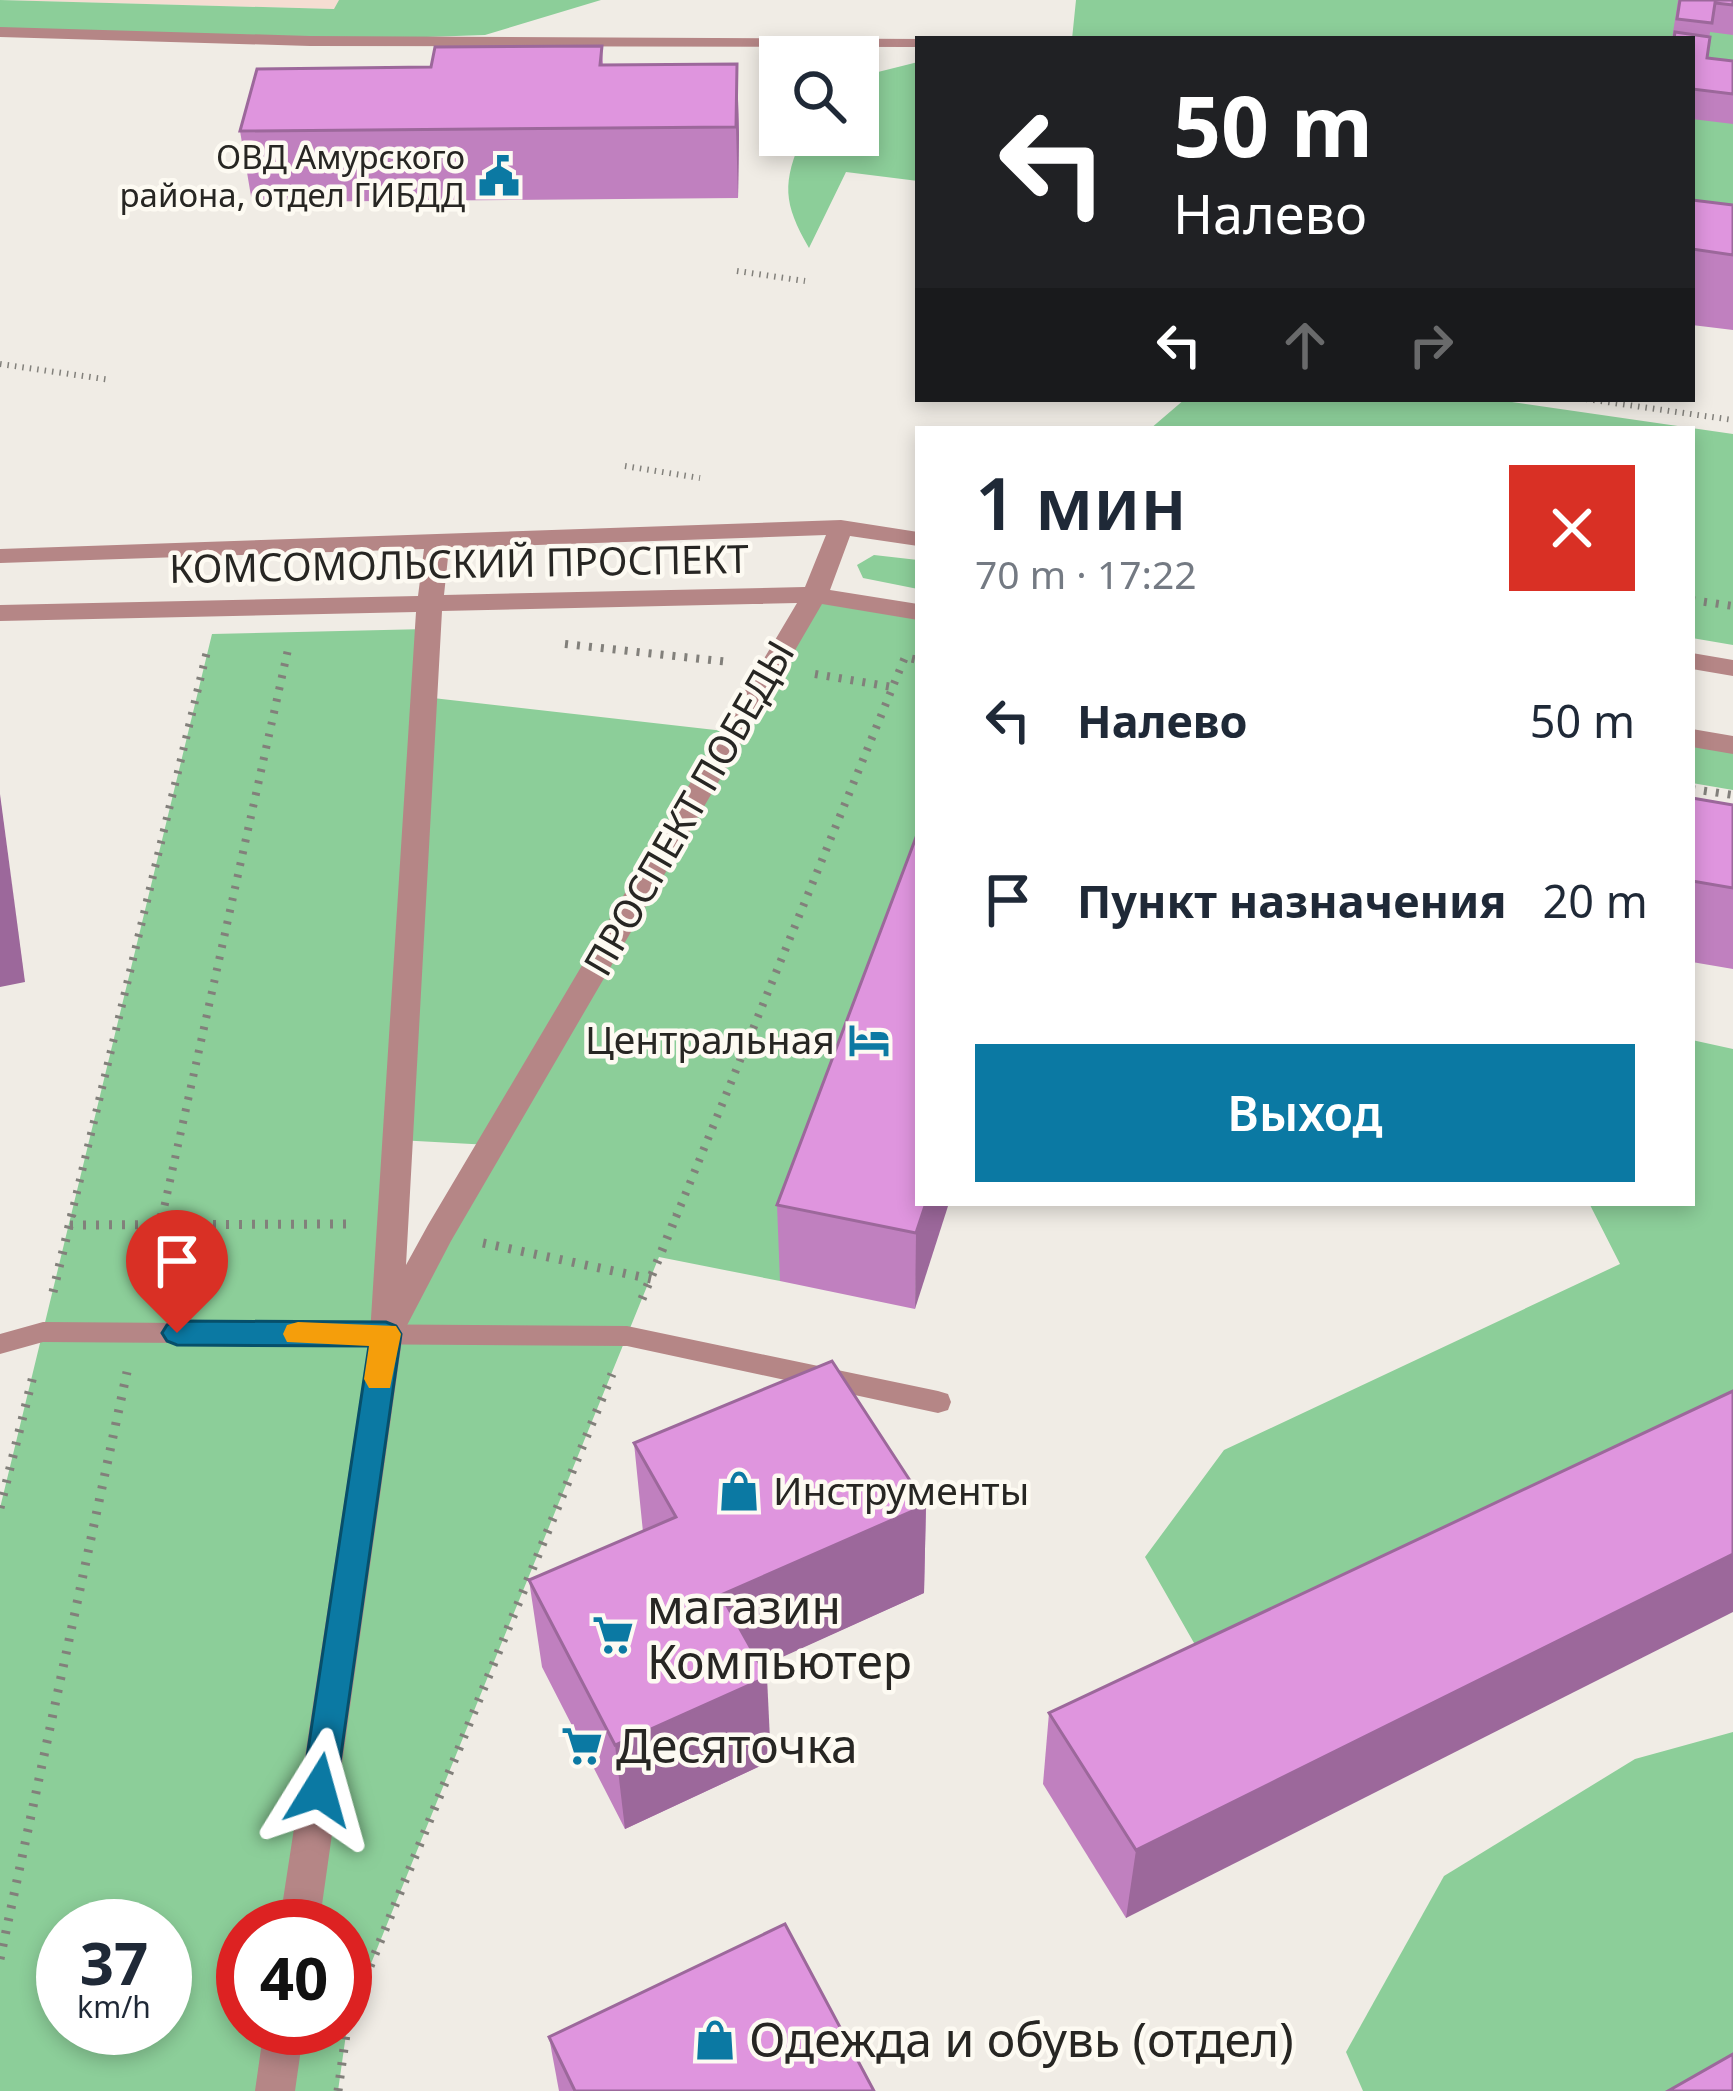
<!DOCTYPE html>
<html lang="ru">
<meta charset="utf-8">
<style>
body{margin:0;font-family:"Noto Sans",sans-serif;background:#f2f2f3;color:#1f2937;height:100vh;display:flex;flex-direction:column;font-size:45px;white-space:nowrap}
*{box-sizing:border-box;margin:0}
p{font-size:39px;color:#747a83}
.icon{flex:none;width:66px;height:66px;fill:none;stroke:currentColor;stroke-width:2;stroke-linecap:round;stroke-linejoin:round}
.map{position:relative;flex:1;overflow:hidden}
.side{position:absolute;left:915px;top:426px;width:780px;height:780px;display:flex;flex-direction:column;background:#fff;border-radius:0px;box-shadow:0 6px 18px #0003}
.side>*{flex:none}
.guide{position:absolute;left:915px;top:36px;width:780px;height:366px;border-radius:0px;box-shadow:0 6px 18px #0003;background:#202124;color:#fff;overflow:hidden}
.fabs{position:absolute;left:759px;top:36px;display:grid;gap:24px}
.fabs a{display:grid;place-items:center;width:120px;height:120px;border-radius:0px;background:#fff;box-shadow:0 6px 18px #0003;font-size:60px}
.speed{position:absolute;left:36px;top:1899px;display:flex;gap:24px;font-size:60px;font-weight:700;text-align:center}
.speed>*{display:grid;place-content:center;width:156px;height:156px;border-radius:50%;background:#fff;box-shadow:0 6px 18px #0003;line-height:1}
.speed small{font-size:30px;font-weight:400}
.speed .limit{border:18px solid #d22;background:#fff;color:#111}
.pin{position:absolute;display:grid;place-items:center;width:102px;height:102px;color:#fff;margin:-123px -51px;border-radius:50% 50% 50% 0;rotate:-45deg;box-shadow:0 0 12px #0007}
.pin .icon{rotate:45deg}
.me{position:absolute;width:132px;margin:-66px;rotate:8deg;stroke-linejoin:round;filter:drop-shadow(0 0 9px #0008)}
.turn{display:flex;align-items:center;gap:42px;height:252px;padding:0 60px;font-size:54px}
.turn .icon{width:156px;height:156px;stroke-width:2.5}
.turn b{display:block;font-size:84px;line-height:102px}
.lanes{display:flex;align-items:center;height:114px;padding:0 60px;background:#0003;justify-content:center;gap:60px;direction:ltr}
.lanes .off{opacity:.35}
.round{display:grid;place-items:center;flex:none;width:126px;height:126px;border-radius:0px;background:#f2f2f3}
.head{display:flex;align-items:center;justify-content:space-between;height:204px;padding:0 60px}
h1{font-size:72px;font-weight:600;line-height:90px}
.primary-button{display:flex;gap:24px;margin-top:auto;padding:24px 60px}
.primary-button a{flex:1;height:138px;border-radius:0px;background:#0b79a3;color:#fff;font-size:48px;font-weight:600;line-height:138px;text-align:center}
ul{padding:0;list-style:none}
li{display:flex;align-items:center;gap:36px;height:180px;padding:0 60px}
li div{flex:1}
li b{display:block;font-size:45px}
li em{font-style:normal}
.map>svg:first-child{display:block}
.commercial{fill:#f5ddd2}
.green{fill:#8cce99;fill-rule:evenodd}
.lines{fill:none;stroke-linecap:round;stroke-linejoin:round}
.path-far2{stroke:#82807b;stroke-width:6;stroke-dasharray:1.5 6;stroke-linecap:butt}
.path-far1{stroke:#82807b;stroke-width:8;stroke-dasharray:3 9;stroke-linecap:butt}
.path{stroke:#82807b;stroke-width:9;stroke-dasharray:3 10;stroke-linecap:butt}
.service{fill:#b58686;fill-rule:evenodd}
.tertiary{fill:#b58686;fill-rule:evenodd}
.wall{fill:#c080bf}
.shaded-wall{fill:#9c689b}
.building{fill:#df95de;stroke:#9c689b;stroke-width:3}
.route{fill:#0b79a3;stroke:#074f6a;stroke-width:3}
.slow{fill:#f59e0b}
.labels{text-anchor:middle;stroke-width:9;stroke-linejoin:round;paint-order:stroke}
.far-poi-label{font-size:33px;fill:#272623;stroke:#fdfaf2;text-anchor:end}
.street-label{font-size:39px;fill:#272623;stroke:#fdfaf2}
.poi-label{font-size:39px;fill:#272623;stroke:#fdfaf2;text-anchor:end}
.near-poi-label{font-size:48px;fill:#272623;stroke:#fdfaf2;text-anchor:start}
</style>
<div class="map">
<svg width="1733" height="2091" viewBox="0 0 1733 2091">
<rect width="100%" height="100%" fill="#f0ece5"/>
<polygon class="commercial" points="0,0 339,0 335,9"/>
<g class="green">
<polygon points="0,0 334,9 339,0 601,0 485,35 310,41 0,32"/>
<polygon points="1076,0 1733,0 1733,262 1692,256 1692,39 1072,39"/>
<path d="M918,62V181L846,172L809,248C783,203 782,183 803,135H858V77Z"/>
<polygon points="1185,399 1491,399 1733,434 1733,645 1692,638 1692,429 1150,429"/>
<polygon points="874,555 918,560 918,589 863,578 857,565"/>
<path d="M815,595L918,612V905L780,1281L659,1257L348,2020L338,2091H0V1508L212,634L427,629L424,697L733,732ZM398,1140L490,1145L386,1330ZM63,1926H165V2028H63ZM243,1926H345V2028H243Z"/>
<polygon points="1692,743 1733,750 1733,790 1692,783"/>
<polygon points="1692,1040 1733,1049 1733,1463 1198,1650 1145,1557 1224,1450 1620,1264 1589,1203 1692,1203"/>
<polygon points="1733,1732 1733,2091 1363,2091 1346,2052 1444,1876 1635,1759"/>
</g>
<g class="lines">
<g class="path-far2">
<polyline points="737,271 805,281"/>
<polyline points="0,364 111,380"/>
<polyline points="1586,399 1733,420"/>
<polyline points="625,466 700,478"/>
</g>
<g class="path-far1">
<polyline points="1692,600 1733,606"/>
<polyline points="565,644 729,662"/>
<polyline points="815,674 892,687"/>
<polyline points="1692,789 1733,795"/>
<polyline points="71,1217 208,647"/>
<polyline points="162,1217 289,645"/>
<polyline points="676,1217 905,657 918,660"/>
</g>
<g class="path">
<polyline points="70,1225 350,1224"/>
<polyline points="483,1243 651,1279"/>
<polyline points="53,1292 72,1214"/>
<polyline points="145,1292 162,1214"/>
<polyline points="642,1299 677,1214"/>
<polyline points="0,1508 33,1376"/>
<polyline points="0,1959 127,1372"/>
<polyline points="338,2091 348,2020 612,1374"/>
</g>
<g class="service">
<polygon points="0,27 310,36 924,39 918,39 918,47 310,46 0,37"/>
<polygon points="43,1322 627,1326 938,1391 948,1394 951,1402 948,1410 938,1413 627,1346 43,1342 0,1354 0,1334"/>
</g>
<g class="tertiary">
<path d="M841,520L918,532V546L850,536L830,590L918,604V620L822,604L451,1241L403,1333L319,1926H279L370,1334L416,612L0,621V605L418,596L424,549L0,563V549ZM826,535L805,587L444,595L449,548ZM797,603L428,1225L406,1265L442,611Z"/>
<polygon points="1692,653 1733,660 1733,676 1692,669"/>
<polygon points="1692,729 1733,736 1733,754 1692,747"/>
<polygon points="264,2028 304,2028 295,2091 255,2091"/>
</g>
</g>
<g class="wall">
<polygon points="1678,0 1733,0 1733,35 1710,32 1707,58 1733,61 1733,124 1692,119 1692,39 1672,39"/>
<polygon points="602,46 603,65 737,64 739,135 738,198 252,202 240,131 431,67"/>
<polygon points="1692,200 1733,205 1733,330 1692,325"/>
<polygon points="1692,798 1733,805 1733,969 1692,962"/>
<polygon points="918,1203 915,1309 780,1281 777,1205"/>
<polygon points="1733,1391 1126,1918 1043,1784 1049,1713"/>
<polygon points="634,1443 926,1505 924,1593 761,1666 771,1761 625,1829 542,1667 529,1580 643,1532"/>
<polygon points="549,2037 874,2091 559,2091"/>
</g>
<g class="shaded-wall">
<polygon points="737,64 739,135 738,198 736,127"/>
<polygon points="0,794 25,982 0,987"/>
<polygon points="926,1203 949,1203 915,1309 916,1233"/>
<polygon points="926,1505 924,1593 727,1682 721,1595"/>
<polygon points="1733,1554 1733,1612 1126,1918 1136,1850"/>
<polygon points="767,1677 771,1761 625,1829 615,1745"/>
</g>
<g class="building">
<polygon points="1680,0 1733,0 1733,5 1715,3 1712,23 1677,19"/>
<polygon points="1675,32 1710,37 1707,58 1733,61 1733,94 1692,89 1692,39 1674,39"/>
<polygon points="602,46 600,65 737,64 736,127 240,131 257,69 431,67 435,47"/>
<polygon points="1692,200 1733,205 1733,255 1692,249"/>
<polygon points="1692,798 1733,805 1733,888 1692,881"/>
<polygon points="918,832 918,1203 926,1203 916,1233 777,1205"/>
<polygon points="832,1361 926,1505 721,1595 767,1677 615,1745 529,1580 676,1517 634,1443"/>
<polygon points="1733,1391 1733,1554 1136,1850 1049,1713"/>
<polygon points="785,1924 874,2091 575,2091 549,2037"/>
<polygon points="1733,2054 1733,2091 1668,2091"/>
</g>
<polygon class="route" points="177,1321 386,1322 396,1326 401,1334 336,1790 331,1800 319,1805 307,1800 302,1790 369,1346 177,1345 167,1341 162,1333 167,1325"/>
<polygon class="slow" points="298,1322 396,1326 401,1334 390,1388 369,1388 364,1379 369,1346 287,1342 283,1334 287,1325"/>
<defs>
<g id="civic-bare" transform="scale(3.24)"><path d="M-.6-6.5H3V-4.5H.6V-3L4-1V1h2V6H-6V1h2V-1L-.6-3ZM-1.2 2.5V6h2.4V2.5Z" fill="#0b79a3" stroke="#fdfaf2" stroke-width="2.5" paint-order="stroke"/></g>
<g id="hotel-bare" transform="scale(3.24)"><path d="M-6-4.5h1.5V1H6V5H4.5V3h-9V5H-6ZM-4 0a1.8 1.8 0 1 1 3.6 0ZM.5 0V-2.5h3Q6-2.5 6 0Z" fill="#0b79a3" stroke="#fdfaf2" stroke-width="2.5" paint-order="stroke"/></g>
<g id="shop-bare" transform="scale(3.24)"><path d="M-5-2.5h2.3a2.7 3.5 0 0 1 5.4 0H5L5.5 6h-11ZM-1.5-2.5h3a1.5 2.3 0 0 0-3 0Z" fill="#0b79a3" stroke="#fdfaf2" stroke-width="2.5" paint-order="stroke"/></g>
<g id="supermarket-bare" transform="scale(3.24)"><path d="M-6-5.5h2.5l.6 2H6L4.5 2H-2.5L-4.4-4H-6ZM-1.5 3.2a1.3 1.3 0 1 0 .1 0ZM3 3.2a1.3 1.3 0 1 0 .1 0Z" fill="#0b79a3" stroke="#fdfaf2" stroke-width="2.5" paint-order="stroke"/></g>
</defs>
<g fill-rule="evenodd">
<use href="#civic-bare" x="499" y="176"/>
<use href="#hotel-bare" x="869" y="1040"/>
<use href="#shop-bare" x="739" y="1491"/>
<use href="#supermarket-bare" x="613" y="1635"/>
<use href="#supermarket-bare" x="582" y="1746"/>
<use href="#shop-bare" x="715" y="2040"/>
</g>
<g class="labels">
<g class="far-poi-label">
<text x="465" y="169">ОВД Амурского<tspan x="465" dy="38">района, отдел ГИБДД</tspan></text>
</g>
<g class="street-label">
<text transform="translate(459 564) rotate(-1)" y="14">КОМСОМОЛЬСКИЙ ПРОСПЕКТ</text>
<text transform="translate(689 808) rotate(-60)" y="14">ПРОСПЕКТ ПОБЕДЫ</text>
</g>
<g class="poi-label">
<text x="835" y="1054">Центральная</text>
<text x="773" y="1505" text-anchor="start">Инструменты</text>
</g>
<g class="near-poi-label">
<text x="647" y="1624">магазин<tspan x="647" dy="55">Компьютер</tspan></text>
<text x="616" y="1763">Десяточка</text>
<text x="749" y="2057">Одежда и обувь (отдел)</text>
</g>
</g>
</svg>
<div class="fabs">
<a><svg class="icon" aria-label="search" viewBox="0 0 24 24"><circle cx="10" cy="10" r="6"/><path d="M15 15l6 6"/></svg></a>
</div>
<div class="speed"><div>37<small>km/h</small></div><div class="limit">40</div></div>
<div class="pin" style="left:177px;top:1333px;background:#d93025"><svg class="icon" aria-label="arrive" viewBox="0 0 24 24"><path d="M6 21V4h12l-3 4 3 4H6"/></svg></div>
<svg class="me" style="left:319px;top:1790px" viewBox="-20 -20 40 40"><path d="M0-17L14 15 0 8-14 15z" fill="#0b79a3" stroke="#fff" stroke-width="4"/></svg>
<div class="guide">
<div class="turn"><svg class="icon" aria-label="left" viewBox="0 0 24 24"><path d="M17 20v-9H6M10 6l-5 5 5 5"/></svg><div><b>50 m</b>Налево</div></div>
<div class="lanes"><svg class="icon" aria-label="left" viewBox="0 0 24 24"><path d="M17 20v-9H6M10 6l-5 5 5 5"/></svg><svg class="icon off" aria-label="ahead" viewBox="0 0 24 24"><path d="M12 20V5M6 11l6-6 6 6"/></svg><svg class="icon off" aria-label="right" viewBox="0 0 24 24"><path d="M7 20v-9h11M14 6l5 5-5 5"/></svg></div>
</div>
<section class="side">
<div class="head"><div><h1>1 мин</h1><p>70 m · 17:22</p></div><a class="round" style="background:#d93025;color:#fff"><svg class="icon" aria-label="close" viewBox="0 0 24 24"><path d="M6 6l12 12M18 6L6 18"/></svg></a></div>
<ul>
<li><svg class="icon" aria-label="left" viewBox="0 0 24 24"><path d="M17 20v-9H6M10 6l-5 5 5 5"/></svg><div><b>Налево</b></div><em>50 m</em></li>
<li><svg class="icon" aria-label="arrive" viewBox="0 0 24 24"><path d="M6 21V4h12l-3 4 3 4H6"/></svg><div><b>Пункт назначения</b></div><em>20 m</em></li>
</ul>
<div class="primary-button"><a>Выход</a></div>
</section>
</div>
